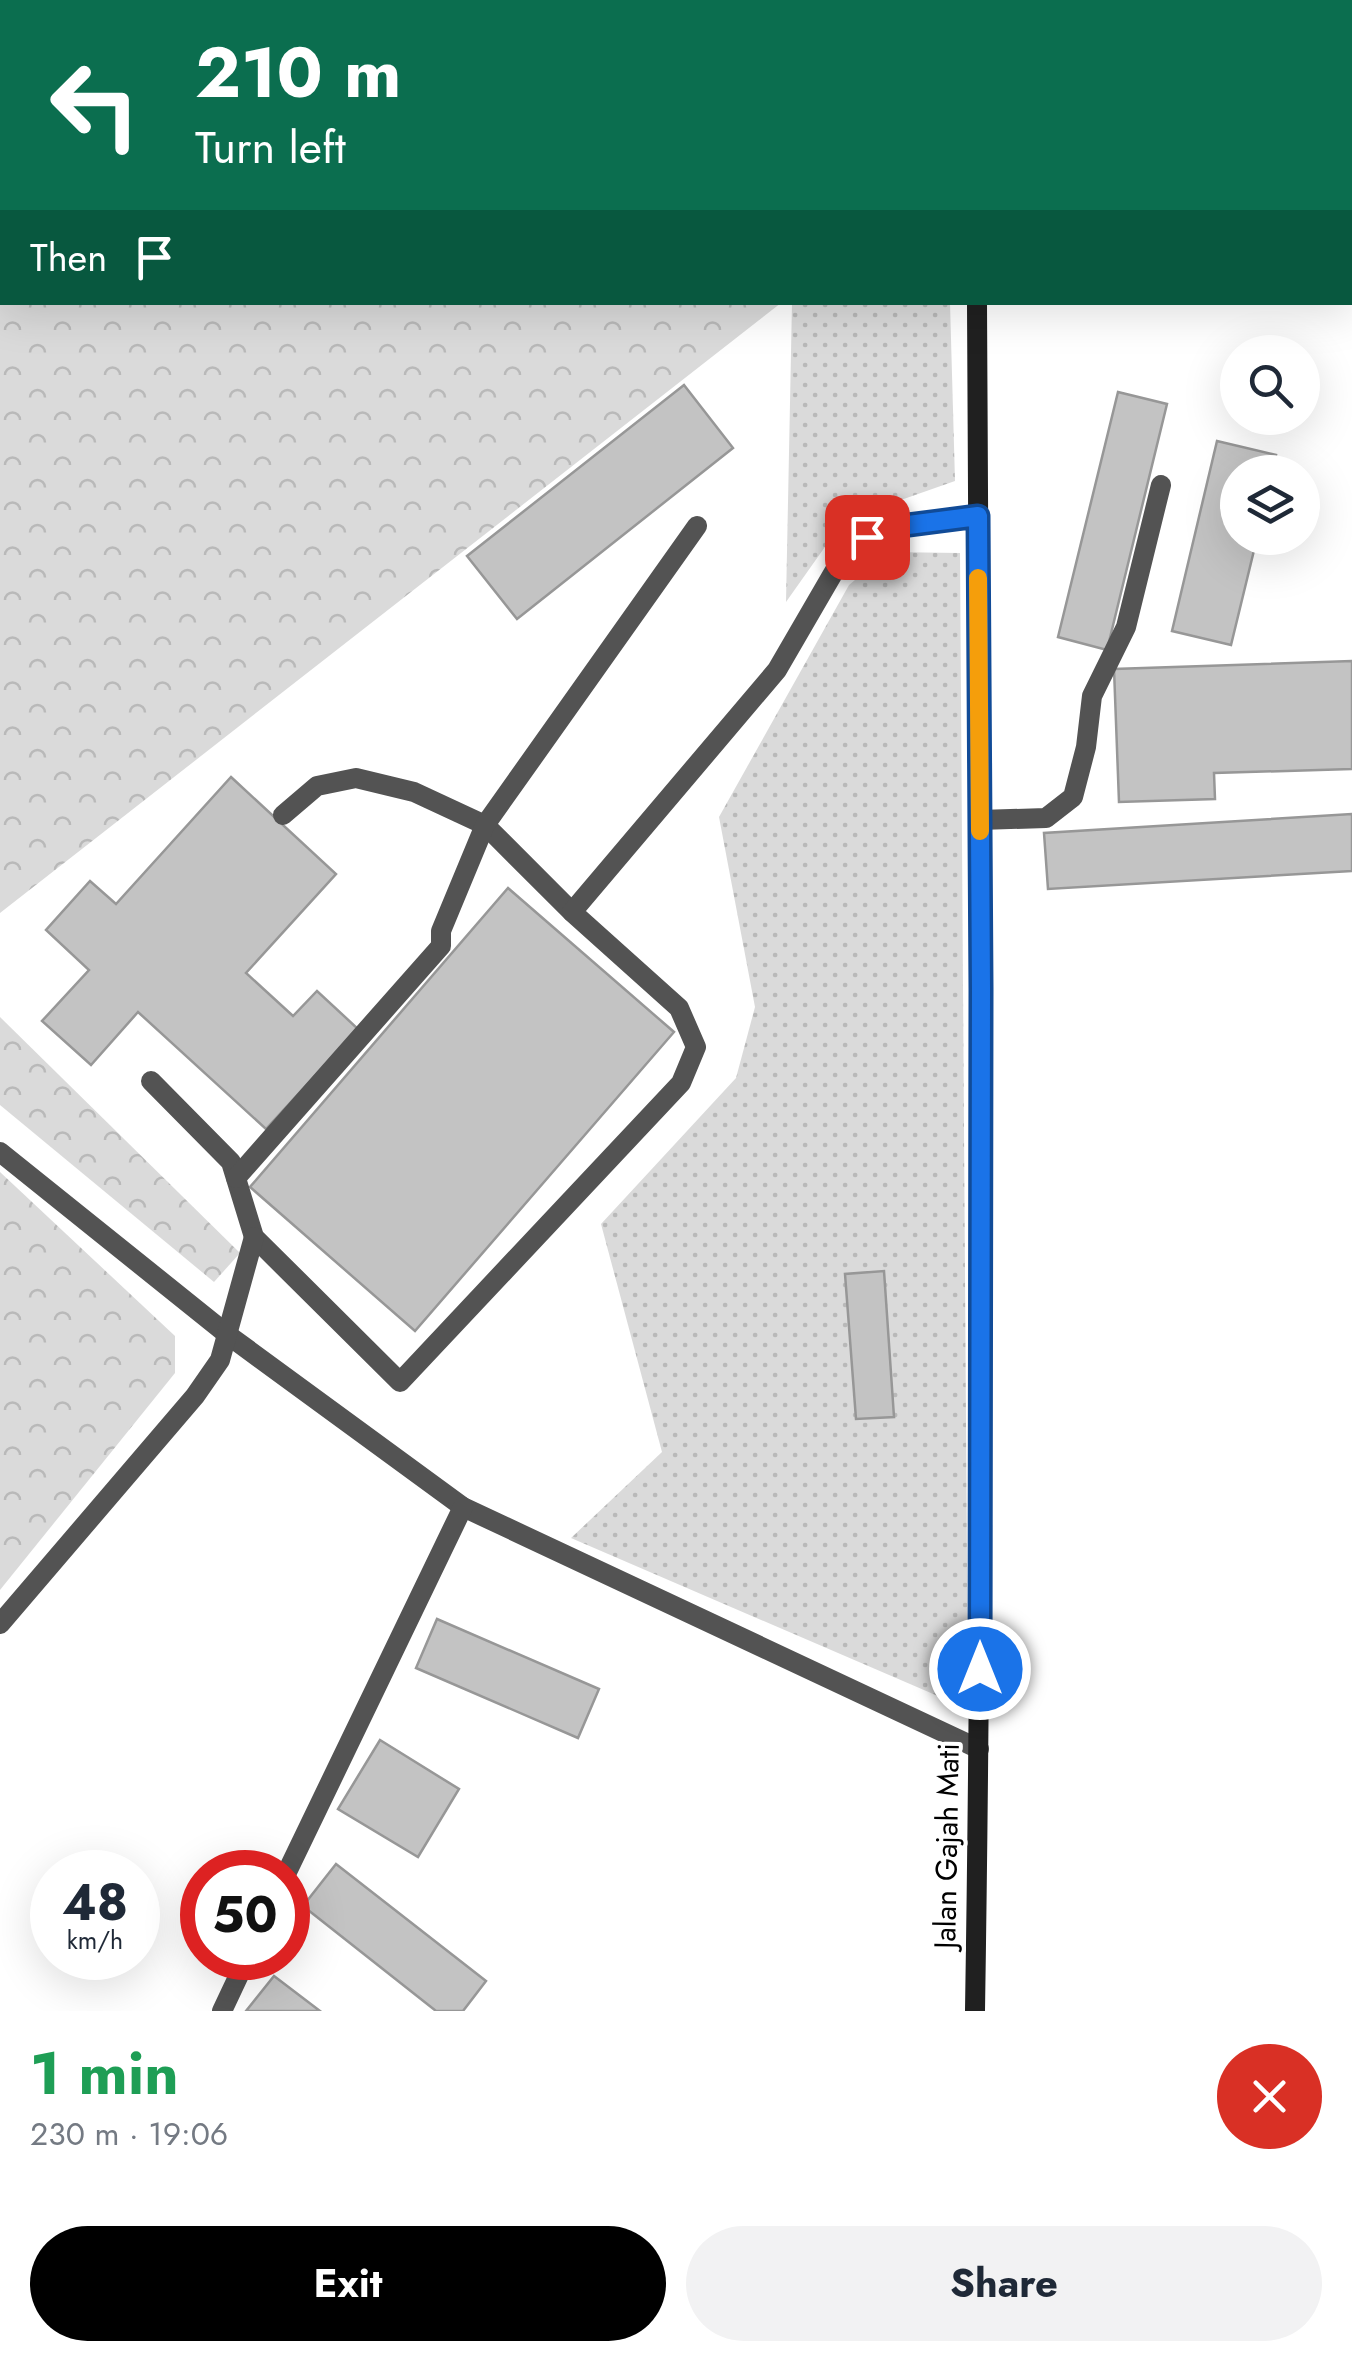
<!DOCTYPE html>
<meta charset="utf-8">
<style>
body{margin:0;font-family:Jost,sans-serif;background:#f2f2f3;color:#1f2937;height:100vh;display:flex;flex-direction:column;font-size:38px;white-space:nowrap}
*{box-sizing:border-box;margin:0}
p{font-size:32px;color:#747a83}
.icon{flex:none;width:55px;height:55px;fill:none;stroke:currentColor;stroke-width:2;stroke-linecap:round;stroke-linejoin:round}
.map{position:relative;height:2011px;overflow:hidden}
.details{display:flex;flex-direction:column;background:#fff;flex:1}
.details>*{flex:none}
.hud{position:absolute;left:0px;top:0px;width:1352px;height:305px;box-shadow:0 10px 40px #0002;background:#0b6e4f;color:#fff;overflow:hidden}
.tools{position:absolute;left:1220px;top:335px;display:grid;gap:20px}
.tools a{display:grid;place-items:center;width:100px;height:100px;border-radius:50%;background:#fff;box-shadow:0 10px 40px #0002;font-size:50px}
.speed{position:absolute;left:30px;top:1850px;display:flex;gap:20px;font-size:50px;font-weight:700;text-align:center}
.speed>*{display:grid;place-content:center;width:130px;height:130px;border-radius:50%;background:#fff;box-shadow:0 10px 40px #0002;line-height:1}
.speed small{font-size:25px;font-weight:400}
.speed .limit{border:15px solid #d22;background:#fff;color:#111}
.pin{position:absolute;display:grid;place-items:center;width:85px;height:85px;color:#fff;margin:-42px;border-radius:20px;box-shadow:0 5px 15px #0006}
.me{position:absolute;width:110px;margin:-55px;rotate:0deg;stroke-linejoin:round;filter:drop-shadow(0 0 8px #0008)}
.turn{display:flex;align-items:center;gap:35px;height:210px;padding:0 30px;font-size:45px}
.turn .icon{width:130px;height:130px;stroke-width:2.5}
.turn b{display:block;font-size:70px;line-height:85px}
.then{display:flex;align-items:center;height:95px;padding:0 30px;background:#0003;gap:20px;font-size:38px}
.round{display:grid;place-items:center;flex:none;width:105px;height:105px;border-radius:52px;background:#f2f2f3}
.head{display:flex;align-items:center;justify-content:space-between;height:170px;padding:0 30px}
h1{font-size:60px;font-weight:700;line-height:75px;color:#1e9e55}
.cta{display:flex;gap:20px;margin-top:auto;padding:20px 30px}
.cta a{flex:1;height:115px;border-radius:60px;background:#000;color:#fff;font-size:40px;font-weight:700;line-height:115px;text-align:center}
.cta a+a{background:#f2f2f3;color:#1f2937}
.map>svg:first-child{display:block}
.grass{fill:url(#grass-dots)}
.forest{fill:url(#forest-crowns)}
.building{fill:#c3c3c3;stroke:#979797;stroke-width:2.5}
.lines{fill:none;stroke-linecap:round;stroke-linejoin:round}
.service{stroke:#535353;stroke-width:20}
.secondary{stroke:#202020;stroke-width:20}
.route-casing{stroke:#114b97;stroke-width:25}
.route{stroke:#1a73e8;stroke-width:18}
.slow{stroke:#f59e0b;stroke-width:18}
.labels{text-anchor:middle;stroke-width:8;stroke-linejoin:round;paint-order:stroke}
.street-label{font-size:30px;fill:#000;stroke:#fff}
</style>
<div class="map">
<svg width="1352" height="2011" viewBox="0 0 1352 2011">
<defs>
<pattern id="grass-dots" width="8" height="8" patternUnits="userSpaceOnUse" patternTransform="scale(2.5)"><rect width="8" height="8" fill="#dadada"/><path d="M2 2h.1M6 6h.1" fill="none" stroke="#b9b9b9" stroke-width="1.8" stroke-linecap="round"/></pattern>
<pattern id="forest-crowns" width="20" height="18" patternUnits="userSpaceOnUse" patternTransform="scale(2.5)"><rect width="20" height="18" fill="#dadada"/><path d="M2 6a3 3 0 1 1 6 0M12 15a3 3 0 1 1 6 0" fill="none" stroke="#b9b9b9"/></pattern>
</defs>
<rect width="100%" height="100%" fill="#fff"/>
<g class="grass">
<polygon points="786,0 986,0 985,2 785,2"/>
<polygon points="792,303 950,303 955,481 844,520 786,602"/>
<polygon points="888,552 960,553 968,1709 571,1538 662,1452 601,1224 736,1078 755,1007 719,817 849,585"/>
</g>
<g class="forest">
<polygon points="28,0 784,0 783,2 32,2"/>
<polygon points="2,85 2,302 781,303 0,913 0,88"/>
<polygon points="0,1017 240,1253 214,1282 0,1105"/>
<polygon points="0,1172 175,1336 175,1373 0,1590"/>
</g>
<g class="building">
<polygon points="684,385 733,448 517,619 467,556"/>
<polygon points="1118,392 1167,404 1107,650 1058,637"/>
<polygon points="1217,441 1276,455 1272,472 1238,472 1238,538 1257,538 1231,645 1172,631"/>
<polygon points="1352,661 1352,769 1214,773 1215,799 1119,802 1114,669"/>
<polygon points="231,777 336,874 246,973 293,1016 317,991 358,1029 266,1129 138,1012 91,1065 42,1021 89,970 46,930 90,881 116,904"/>
<polygon points="1352,814 1352,871 1048,889 1044,833"/>
<polygon points="508,888 674,1032 415,1331 250,1187"/>
<polygon points="884,1271 894,1417 856,1419 845,1274"/>
<polygon points="437,1619 599,1689 578,1738 416,1668"/>
<polygon points="380,1740 459,1789 418,1857 338,1809"/>
<polygon points="336,1864 486,1981 463,2011 436,2011 303,1906"/>
<polygon points="274,1976 320,2011 246,2011"/>
</g>
<g class="lines">
<g class="service">
<polyline points="283,815 317,786 356,778 414,792 485,825 572,912"/>
<polyline points="980,820 1046,818 1073,797 1086,747 1092,696 1126,627 1161,485"/>
<polyline points="151,1081 231,1162 254,1237 400,1382 681,1083 696,1047 679,1008 572,912 777,670 849,546 885,529 978,517"/>
<polyline points="0,1152 228,1335 463,1507 979,1749"/>
<polyline points="236,1178 441,946 441,931 485,825 697,526"/>
<polyline points="0,1624 195,1396 220,1360 254,1237"/>
<polyline points="287,1872 463,1507"/>
<polyline points="222,2011 247,1958"/>
</g>
<g class="secondary">
<polyline points="1011,2 1011,0"/>
<path d="M975,2011C984,1442 980,872 977,302"/>
</g>
</g>
<g class="lines">
<g class="route-casing">
<polyline id="route" points="867,537 885,528 978,516 981,989 980,1669"/>
</g>
<use href="#route" class="route"/>
<polyline class="slow" points="978,578 980,831"/>
</g>
<g class="labels">
<g class="street-label">
<text transform="translate(947 1846) rotate(-89)" y="10">Jalan Gajah Mati</text>
</g>
</g>
</svg>
<div class="tools">
<a><svg class="icon" aria-label="search" viewBox="0 0 24 24"><circle cx="10" cy="10" r="6"/><path d="M15 15l6 6"/></svg></a>
<a><svg class="icon" aria-label="layers" viewBox="0 0 24 24"><path d="M12 4l9 5-9 5-9-5zM3 14l9 5 9-5"/></svg></a>
</div>
<div class="speed"><div>48<small>km/h</small></div><div class="limit">50</div></div>
<div class="pin" style="left:867px;top:537px;background:#d93025"><svg class="icon" aria-label="arrive" viewBox="0 0 24 24"><path d="M6 21V4h12l-3 4 3 4H6"/></svg></div>
<svg class="me" style="left:980px;top:1669px" viewBox="-20 -20 40 40"><circle r="17" fill="#1a73e8" stroke="#fff" stroke-width="3"/><path d="M0-11L8 9 0 5-8 9z" fill="#fff"/></svg>
<div class="hud">
<div class="turn"><svg class="icon" aria-label="left" viewBox="0 0 24 24"><path d="M17 20v-9H6M10 6l-5 5 5 5"/></svg><div><b>210 m</b>Turn left</div></div>
<div class="then">Then<svg class="icon" aria-label="arrive" viewBox="0 0 24 24"><path d="M6 21V4h12l-3 4 3 4H6"/></svg></div>
</div>
</div>
<section class="details">
<div class="head"><div><h1>1 min</h1><p>230 m · 19:06</p></div><a class="round" style="background:#d93025;color:#fff"><svg class="icon" aria-label="close" viewBox="0 0 24 24"><path d="M6 6l12 12M18 6L6 18"/></svg></a></div>
<div class="cta"><a>Exit</a><a>Share</a></div>
</section>
